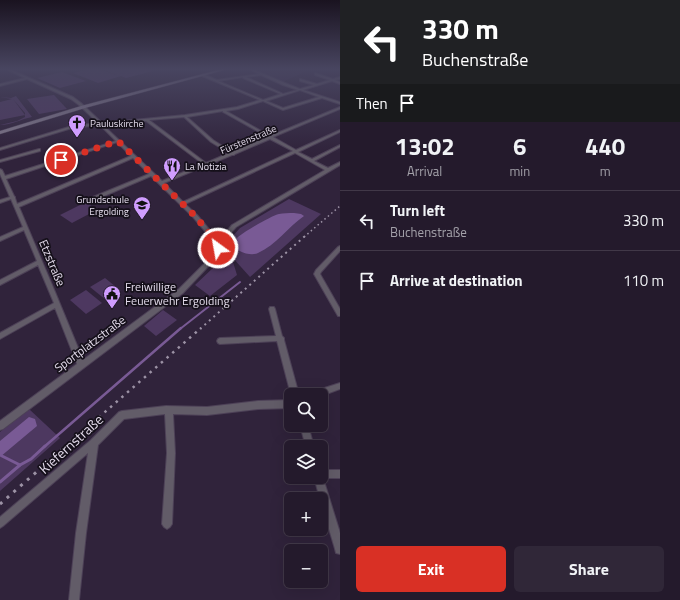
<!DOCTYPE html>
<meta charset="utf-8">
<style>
body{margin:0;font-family:"Titillium Web",sans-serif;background:#302738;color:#f1f3f6;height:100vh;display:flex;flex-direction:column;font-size:15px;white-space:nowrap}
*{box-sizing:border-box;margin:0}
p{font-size:13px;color:#a3a1a9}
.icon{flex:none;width:22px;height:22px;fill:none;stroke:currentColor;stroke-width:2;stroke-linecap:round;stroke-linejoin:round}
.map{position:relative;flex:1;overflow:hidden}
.drawer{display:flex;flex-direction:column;background:#241a2c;width:340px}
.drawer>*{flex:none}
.guide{background:#202124;color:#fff;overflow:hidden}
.fabs{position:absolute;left:284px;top:388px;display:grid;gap:8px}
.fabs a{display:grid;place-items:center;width:44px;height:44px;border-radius:6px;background:#241a2c;box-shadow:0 4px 16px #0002,0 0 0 1px #413848;font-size:20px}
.pin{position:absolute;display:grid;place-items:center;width:34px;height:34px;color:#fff;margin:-17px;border:2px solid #fff;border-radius:50%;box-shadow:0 1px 4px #0007}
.me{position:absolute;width:44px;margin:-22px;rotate:328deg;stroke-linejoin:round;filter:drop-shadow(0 0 3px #0008)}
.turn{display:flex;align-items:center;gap:14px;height:84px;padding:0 16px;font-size:18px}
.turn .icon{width:52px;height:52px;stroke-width:2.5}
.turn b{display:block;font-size:28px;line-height:34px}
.then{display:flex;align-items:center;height:38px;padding:0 16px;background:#0003;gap:8px;font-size:15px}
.eta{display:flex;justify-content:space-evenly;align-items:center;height:68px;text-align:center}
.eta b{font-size:24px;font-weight:700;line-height:28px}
.cta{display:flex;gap:8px;margin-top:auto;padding:8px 16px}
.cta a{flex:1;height:46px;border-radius:6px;background:#d93025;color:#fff;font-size:16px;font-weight:700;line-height:46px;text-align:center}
.cta a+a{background:#302738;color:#f1f3f6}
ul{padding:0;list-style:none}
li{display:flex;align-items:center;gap:12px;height:60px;padding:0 16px;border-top:1px solid #413848}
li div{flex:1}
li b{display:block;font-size:15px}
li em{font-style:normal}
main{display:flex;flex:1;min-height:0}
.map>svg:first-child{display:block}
.built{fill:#392a48}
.green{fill:#4d3860}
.water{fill:#795a95}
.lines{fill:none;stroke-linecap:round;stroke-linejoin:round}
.stream-far2{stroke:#795a95;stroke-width:2}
.stream-far1{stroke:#795a95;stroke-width:2.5}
.stream{stroke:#795a95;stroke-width:3}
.street-casing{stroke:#4d4157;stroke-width:2}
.secondary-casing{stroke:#4d4157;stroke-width:1}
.street{fill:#625c68;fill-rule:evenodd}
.secondary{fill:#81788b;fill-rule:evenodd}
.rail-far3{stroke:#9c92a5;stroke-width:1.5;stroke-dasharray:1.5 3;stroke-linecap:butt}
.rail-far2{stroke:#9c92a5;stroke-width:2;stroke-dasharray:2 4;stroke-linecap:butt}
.rail-far1{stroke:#9c92a5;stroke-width:2.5;stroke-dasharray:2.5 5;stroke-linecap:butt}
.rail{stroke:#9c92a5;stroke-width:3;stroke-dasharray:3 6;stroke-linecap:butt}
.route{stroke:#d93025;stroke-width:7;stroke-dasharray:0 12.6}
.labels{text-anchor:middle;stroke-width:3.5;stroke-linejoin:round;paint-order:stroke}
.far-poi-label{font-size:10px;fill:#e4dcec;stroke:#15101a;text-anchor:start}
.far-street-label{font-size:10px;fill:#e4dcec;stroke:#15101a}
.street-label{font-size:12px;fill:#e4dcec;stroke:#15101a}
.poi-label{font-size:12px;fill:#e4dcec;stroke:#15101a;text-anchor:start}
.near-street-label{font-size:14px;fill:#e4dcec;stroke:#15101a}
</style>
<main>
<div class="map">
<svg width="340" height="600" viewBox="0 0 340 600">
<rect width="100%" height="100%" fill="#30233b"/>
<polygon class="built" points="252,69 312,69 282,82"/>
<g class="green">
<polygon points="90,69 99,69 119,76 102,69 149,69 153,71 126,78 121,76 98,83 73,73"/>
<polygon points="62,72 86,81 60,88 37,78"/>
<polygon points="54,95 67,109 39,114 27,99"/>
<path d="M16,96L32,117C21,119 12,125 0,125L17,121L25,117V113L13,99L25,115L0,120V102L12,99L0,97L11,98Z"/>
<polygon points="92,199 89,214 72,223 60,215"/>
<polygon points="289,199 321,214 250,277 223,247 240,228"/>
<polygon points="221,252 233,262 237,275 210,296 195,285 214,267"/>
<polygon points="105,278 121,291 106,300 90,287"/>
<polygon points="86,290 102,303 86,314 70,300"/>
<polygon points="163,310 177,320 156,336 144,326"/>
<polygon points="29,409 60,438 0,491 0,432"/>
</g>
<g class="water">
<path d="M294,213L301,214L304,216C288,227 276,245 258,253C250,257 228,250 236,239C241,233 271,216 279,214C283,213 289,213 294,213Z"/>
<polygon points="29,417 35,419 37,426 0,457 0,441"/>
</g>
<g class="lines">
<polyline class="stream-far2" points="180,329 240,282"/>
<polyline class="stream-far1" points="44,447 181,328"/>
<g class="stream">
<polyline points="2,456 20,465 31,459 45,446"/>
<polyline points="0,482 20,465"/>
</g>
<g class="street-casing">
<g id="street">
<path d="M6,69H9L73,97L81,103L102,123L185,115L237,107L260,100L202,76L203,74L217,80L259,74L249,69H252L285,83L300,89L314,85L300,81V79L317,84L330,80L315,75V73L333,79L340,77V79L335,80L340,82V84L332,81L303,90L340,102V104L322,98L283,110L263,101L238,109L226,111L270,136L340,107V109L273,137L296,150L340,130V132L298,152L312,159L340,145V147L314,161L328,168L340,162V165L236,227L221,244L217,257L183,293L3,429L0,430V421L77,364L55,308L0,339V333L54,303L38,265L0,285V280L37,261L24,230L0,241V237L23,227L11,199L0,203V200L10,197L0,174V169L2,170L5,176L116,141L100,125L72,128L0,150V148L72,126L98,123L79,105L71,99L27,79L0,86V84L25,78ZM261,75L283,85L298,90L283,94L246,77ZM243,77V78L281,94L263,100L218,81ZM300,90L319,97L283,108L266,101ZM223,111V112L268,137L232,152L213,140L187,117ZM184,117L211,142L229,153L206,163L149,120ZM146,121L203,164L162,181L103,125ZM270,139L293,151L183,202L164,183L205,166H207L208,165L232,155H234L235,154ZM117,142L131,156L17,204L15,198V197L14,196L6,179ZM295,153L325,170L232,225L219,241L197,215L185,204ZM133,158L149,174L93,197V199H97L151,176L193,217L216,244L213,255L179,289L83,360L55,292L19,207Z"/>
<polygon points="39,149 40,149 40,151 0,162 0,160"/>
<polygon points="340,246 340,251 321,272 320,274 340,309 340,316 338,316 314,274 316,270 338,247"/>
<polygon points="270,307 274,307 275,309 282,336 284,338 284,340 299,395 291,395 277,341 220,344 218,343 217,341 218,339 220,338 276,336 269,309"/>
<polygon points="340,383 340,389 321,396 321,395 311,395 312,392"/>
<polygon points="291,400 291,408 258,409 207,415 173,414 175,453 172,524 170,527 167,529 164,527 162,524 167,453 165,414 124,419 98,445 86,533 79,600 69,600 76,533 88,453 3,526 0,528 0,517 91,440 119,412 122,411 166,406 207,407 258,401"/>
<polygon points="300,425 308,425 314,447 306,447"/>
<polygon points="321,470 340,470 340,478 323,478 340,533 340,554 336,553 335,549 321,502 321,499 320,499 314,477 321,477"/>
</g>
</g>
<g class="secondary-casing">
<polygon id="secondary" points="222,69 228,69 85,108 0,134 0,131 81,106"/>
</g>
<use href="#street" class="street"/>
<use href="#secondary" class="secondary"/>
<polyline class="rail-far3" points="304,237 340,206"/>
<polyline class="rail-far2" points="200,329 305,236"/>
<polyline class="rail-far1" points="65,447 201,328"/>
<polyline class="rail" points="0,504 66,446"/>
</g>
<linearGradient id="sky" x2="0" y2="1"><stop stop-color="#1a1320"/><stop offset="0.45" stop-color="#484560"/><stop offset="1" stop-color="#484560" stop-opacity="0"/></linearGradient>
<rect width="340" height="153" fill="url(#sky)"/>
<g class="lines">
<polyline class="route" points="61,160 118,141 195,216 219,244 218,248"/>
</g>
<defs>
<g id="church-pin" transform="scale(0.9)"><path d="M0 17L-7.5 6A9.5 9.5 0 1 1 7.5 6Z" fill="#d09dff" stroke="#15101a"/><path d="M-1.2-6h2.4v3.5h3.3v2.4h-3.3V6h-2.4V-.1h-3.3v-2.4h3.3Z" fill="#111"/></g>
<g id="restaurant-pin" transform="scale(0.9)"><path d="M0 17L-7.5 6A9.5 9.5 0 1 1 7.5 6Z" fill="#d09dff" stroke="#15101a"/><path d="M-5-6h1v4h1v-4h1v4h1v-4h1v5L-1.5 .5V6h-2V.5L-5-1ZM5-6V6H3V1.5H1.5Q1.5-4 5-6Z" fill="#111"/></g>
<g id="school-pin" transform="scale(0.9)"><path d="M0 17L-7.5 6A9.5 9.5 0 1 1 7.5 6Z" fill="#d09dff" stroke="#15101a"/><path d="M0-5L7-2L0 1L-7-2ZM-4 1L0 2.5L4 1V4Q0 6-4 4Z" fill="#111"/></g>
<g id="civic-pin" transform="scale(0.9)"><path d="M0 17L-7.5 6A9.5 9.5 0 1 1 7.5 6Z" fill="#d09dff" stroke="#15101a"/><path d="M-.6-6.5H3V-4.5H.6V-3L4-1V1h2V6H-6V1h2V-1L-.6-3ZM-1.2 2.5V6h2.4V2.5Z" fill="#111"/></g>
</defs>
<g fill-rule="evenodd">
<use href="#church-pin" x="77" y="123"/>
<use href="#restaurant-pin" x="172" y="166"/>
<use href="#school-pin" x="142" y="205"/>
<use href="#civic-pin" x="112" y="294"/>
</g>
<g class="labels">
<g class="far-poi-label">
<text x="90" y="127">Pauluskirche</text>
<text x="185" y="170">La Notizia</text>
<text x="129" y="203" text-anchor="end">Grundschule<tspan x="129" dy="12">Ergolding</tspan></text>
</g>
<g class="far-street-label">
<text transform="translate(248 139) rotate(-23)" y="4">Fürstenstraße</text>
</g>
<g class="street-label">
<text transform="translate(52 263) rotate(67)" y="4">Etzstraße</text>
<text transform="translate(90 344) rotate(-37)" y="4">Sportplatzstraße</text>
</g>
<g class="poi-label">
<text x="125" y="291">Freiwillige<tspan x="125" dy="14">Feuerwehr Ergolding</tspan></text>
</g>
<g class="near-street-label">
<text transform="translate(71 444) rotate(-42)" y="5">Kiefernstraße</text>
</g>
</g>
</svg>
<div class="fabs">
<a><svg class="icon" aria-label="search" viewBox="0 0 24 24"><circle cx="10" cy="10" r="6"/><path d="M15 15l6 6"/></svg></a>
<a><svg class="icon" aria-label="layers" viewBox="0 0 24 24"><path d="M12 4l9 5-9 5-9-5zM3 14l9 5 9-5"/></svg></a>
<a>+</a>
<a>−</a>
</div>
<div class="pin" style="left:61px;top:160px;background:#d93025"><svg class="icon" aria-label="arrive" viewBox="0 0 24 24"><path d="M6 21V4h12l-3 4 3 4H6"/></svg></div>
<svg class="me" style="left:218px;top:248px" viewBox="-20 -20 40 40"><circle r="17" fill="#d93025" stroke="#fff" stroke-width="3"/><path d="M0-11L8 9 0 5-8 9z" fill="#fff"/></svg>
</div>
<section class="drawer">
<div class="guide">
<div class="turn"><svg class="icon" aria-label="left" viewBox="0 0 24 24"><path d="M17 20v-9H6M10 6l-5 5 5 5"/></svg><div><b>330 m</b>Buchenstraße</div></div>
<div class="then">Then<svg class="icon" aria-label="arrive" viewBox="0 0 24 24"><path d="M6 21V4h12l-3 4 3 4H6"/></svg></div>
</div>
<div class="eta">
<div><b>13:02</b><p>Arrival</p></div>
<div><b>6</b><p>min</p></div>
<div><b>440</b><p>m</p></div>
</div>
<ul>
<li><svg class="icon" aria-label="left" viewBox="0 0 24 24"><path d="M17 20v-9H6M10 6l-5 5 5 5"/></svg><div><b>Turn left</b><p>Buchenstraße</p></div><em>330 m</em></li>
<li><svg class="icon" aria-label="arrive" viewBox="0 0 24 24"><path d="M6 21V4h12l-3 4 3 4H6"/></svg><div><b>Arrive at destination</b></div><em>110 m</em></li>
</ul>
<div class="cta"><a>Exit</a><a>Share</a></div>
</section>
</main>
